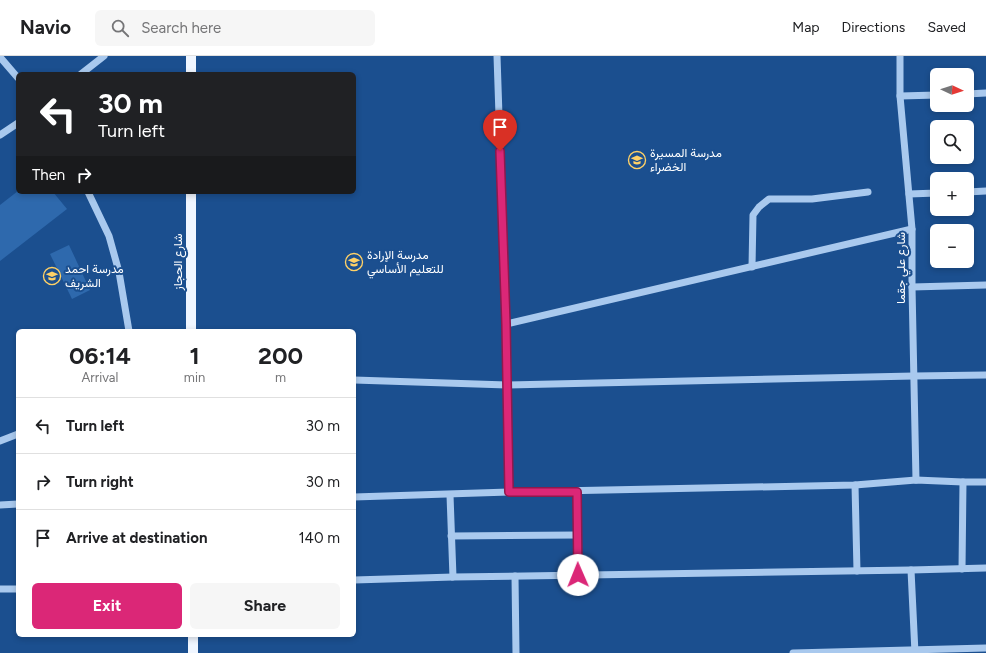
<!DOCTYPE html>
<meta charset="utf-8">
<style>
body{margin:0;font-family:Figtree,Vazirmatn,sans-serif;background:#f6f6f6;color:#202124;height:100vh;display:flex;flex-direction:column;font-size:15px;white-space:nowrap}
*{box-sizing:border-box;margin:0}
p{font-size:13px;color:#757577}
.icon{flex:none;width:22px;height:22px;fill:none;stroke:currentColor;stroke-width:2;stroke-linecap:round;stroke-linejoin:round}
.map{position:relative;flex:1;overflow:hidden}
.panel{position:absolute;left:16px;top:273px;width:340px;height:308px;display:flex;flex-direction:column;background:#fff;border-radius:6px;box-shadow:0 2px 6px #0003}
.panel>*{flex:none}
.top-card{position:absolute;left:16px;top:16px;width:340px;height:122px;border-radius:6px;box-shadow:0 2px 6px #0003;background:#202124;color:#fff;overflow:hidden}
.needle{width:26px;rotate:94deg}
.fabs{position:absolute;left:930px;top:12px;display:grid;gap:8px}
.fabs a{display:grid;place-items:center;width:44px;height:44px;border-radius:6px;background:#fff;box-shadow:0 2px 6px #0003;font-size:20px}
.pin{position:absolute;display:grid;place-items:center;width:34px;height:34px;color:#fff;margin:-41px -17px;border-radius:50% 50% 50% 0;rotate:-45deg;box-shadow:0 0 4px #0007}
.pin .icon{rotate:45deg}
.me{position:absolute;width:44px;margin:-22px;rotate:359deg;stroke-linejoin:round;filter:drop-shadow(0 0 3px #0008)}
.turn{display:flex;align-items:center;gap:14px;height:84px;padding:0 16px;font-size:18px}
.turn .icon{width:52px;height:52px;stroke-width:2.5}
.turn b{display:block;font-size:28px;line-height:34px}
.then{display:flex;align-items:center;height:38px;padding:0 16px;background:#0003;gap:8px;font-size:15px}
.eta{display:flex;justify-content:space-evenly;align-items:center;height:68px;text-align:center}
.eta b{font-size:24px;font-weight:700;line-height:28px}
.button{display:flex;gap:8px;margin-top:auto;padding:8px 16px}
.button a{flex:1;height:46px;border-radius:6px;background:#db2777;color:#fff;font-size:16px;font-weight:700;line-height:46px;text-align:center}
.button a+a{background:#f6f6f6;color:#202124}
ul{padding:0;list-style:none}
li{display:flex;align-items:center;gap:12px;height:56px;padding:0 16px;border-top:1px solid #e0e0e0}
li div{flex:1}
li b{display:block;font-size:15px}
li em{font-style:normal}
header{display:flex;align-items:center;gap:24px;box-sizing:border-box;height:56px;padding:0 20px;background:#fff;border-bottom:1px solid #e0e0e0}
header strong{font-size:19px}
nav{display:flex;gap:22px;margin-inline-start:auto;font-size:14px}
.search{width:280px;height:36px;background:#f6f6f6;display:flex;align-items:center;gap:10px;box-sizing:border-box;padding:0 14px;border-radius:6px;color:#757577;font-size:15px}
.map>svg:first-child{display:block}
.green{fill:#2e69ad}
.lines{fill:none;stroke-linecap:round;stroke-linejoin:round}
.minor{stroke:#a9c9ee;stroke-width:7}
.major{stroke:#f0f6ff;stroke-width:10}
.route-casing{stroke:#8e194d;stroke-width:10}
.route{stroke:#db2777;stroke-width:7}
.labels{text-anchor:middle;stroke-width:4;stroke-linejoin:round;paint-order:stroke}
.poi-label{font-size:12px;fill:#fff;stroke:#1b4f8f;text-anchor:start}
.street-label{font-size:12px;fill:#fff;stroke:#1b4f8f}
</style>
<header>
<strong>Navio</strong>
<div class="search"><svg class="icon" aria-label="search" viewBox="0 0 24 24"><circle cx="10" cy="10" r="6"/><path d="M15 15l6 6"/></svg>Search here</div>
<nav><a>Map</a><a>Directions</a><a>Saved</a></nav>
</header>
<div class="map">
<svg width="986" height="597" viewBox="0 0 986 597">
<rect width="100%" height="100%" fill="#1b4f8f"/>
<g class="green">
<polygon points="18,135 53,136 67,153 0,205 0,149"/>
<polygon points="69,189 90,234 72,243 50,198"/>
</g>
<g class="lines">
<g class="minor">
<polyline points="497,0 506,268 509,436"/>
<polyline points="900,0 900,40 912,173 912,231 916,424"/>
<polyline points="0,1 18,22"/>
<polyline points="81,18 104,0"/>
<polyline points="967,38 986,37"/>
<polyline points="900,40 937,39"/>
<polyline points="0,79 18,67"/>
<polyline points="88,136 109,180 119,216 129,275"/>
<polyline points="967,136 986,135"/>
<polyline points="909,138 937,137"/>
<polyline points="752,211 753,159 759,151 769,143 812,143 868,136"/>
<polyline points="912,231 986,229"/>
<polyline points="506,268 912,173"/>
<polyline points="354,324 507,329 914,320 986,319"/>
<polyline points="0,385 18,378"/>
<polyline points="855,429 857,515"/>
<polyline points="577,436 578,519"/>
<polyline points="450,439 453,521"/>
<polyline points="354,441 509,436 855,429 916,424 963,426 986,426"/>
<polyline points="0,449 18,448"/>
<polyline points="451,480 577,479"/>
<polyline points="962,513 963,426"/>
<polyline points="911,514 915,597"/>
<polyline points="515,520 516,597"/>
<polyline points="354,524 453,521 911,514 986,512"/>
<polyline points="0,533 18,533"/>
<polyline points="793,597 986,592"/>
</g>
<g class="major">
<polyline points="191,0 191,18"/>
<polyline points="191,136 191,275"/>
<polyline points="193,579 193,597"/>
</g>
</g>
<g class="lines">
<g class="route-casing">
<polyline id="route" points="500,95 506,268 509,436 577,436 578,519"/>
</g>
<use href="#route" class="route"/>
</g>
<defs>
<g id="school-ring" transform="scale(0.9)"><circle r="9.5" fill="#1b4f8f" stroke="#ffd166" stroke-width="1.5"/><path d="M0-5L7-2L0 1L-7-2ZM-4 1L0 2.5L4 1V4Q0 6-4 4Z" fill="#ffd166"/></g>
</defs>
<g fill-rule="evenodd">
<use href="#school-ring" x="637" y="104"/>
<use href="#school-ring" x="354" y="206"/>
<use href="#school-ring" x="52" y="220"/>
</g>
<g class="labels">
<g class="poi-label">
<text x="650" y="101">مدرسة المسيرة<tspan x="650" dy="14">الخضراء</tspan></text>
<text x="367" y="203">مدرسة الإرادة<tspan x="367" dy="14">للتعليم الأساسي</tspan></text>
<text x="65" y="217">مدرسة احمد<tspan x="65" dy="14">الشريف</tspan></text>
</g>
<g class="street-label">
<text transform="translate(178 206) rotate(-90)" y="4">شارع الحجاز</text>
<text transform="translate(901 212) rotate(-90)" y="4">شارع علي جقما</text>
</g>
</g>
</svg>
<div class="fabs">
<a><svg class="needle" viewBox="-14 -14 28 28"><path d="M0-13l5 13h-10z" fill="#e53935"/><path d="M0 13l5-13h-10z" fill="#757577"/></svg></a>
<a><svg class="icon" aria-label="search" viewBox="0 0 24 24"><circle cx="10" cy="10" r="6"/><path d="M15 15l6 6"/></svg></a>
<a>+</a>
<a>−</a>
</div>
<div class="pin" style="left:500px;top:95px;background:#d93025"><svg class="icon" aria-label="arrive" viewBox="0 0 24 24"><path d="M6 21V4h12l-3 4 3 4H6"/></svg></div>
<svg class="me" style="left:578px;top:519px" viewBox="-20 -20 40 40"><circle r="19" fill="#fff"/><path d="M0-13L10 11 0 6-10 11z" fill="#db2777"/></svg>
<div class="top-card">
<div class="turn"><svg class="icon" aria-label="left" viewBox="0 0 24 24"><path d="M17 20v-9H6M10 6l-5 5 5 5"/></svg><div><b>30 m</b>Turn left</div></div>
<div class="then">Then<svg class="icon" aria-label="right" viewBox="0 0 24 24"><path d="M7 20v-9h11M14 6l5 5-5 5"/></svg></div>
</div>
<section class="panel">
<div class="eta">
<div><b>06:14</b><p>Arrival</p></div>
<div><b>1</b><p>min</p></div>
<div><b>200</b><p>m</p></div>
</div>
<ul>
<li><svg class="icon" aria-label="left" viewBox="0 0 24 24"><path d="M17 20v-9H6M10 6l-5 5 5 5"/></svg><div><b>Turn left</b></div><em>30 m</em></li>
<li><svg class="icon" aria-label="right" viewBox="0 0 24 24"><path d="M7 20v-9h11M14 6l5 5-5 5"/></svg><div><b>Turn right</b></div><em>30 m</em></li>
<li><svg class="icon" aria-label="arrive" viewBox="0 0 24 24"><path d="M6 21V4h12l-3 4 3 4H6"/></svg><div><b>Arrive at destination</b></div><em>140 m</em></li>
</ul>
<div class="button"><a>Exit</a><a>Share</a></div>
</section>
</div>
